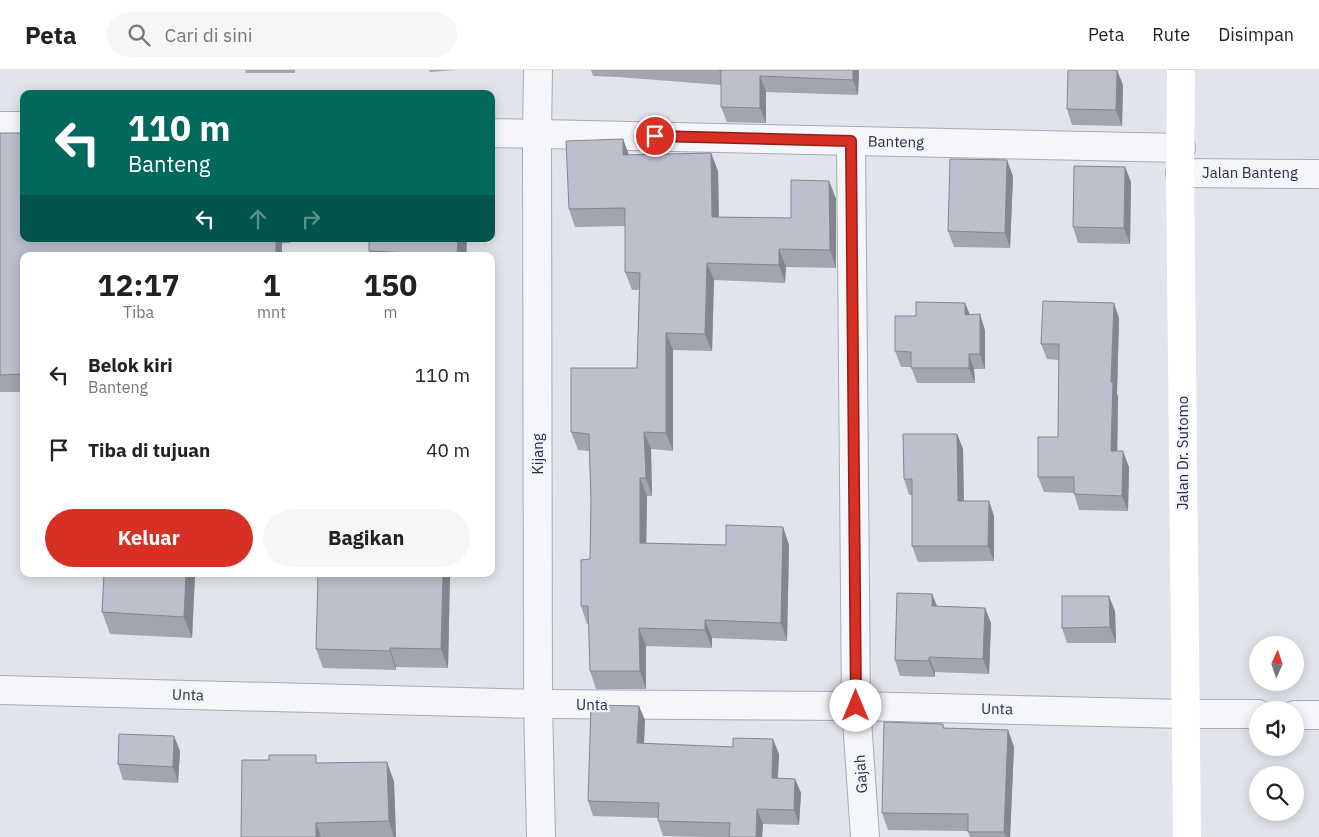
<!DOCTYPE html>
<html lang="id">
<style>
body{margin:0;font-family:"IBM Plex Sans",sans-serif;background:#f6f6f6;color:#222;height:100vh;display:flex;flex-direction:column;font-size:19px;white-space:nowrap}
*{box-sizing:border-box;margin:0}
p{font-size:16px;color:#767676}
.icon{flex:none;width:28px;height:28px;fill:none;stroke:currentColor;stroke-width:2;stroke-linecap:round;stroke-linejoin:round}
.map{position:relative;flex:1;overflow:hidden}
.drawer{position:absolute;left:20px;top:182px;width:475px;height:325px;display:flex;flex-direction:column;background:#fff;border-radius:10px;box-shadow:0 2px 12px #0003}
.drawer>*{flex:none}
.hud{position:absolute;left:20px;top:20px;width:475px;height:152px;border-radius:10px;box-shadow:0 2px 12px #0003;background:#00695c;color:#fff;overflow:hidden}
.needle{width:32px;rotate:3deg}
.fabs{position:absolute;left:1249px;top:566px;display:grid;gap:10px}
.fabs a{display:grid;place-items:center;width:55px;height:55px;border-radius:50%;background:#fff;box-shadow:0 2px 12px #0003;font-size:25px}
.pin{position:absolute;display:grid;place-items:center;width:42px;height:42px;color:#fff;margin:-21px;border:2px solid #fff;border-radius:50%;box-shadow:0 1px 5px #0007}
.me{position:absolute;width:55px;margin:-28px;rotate:0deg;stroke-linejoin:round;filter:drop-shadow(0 0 4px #0008)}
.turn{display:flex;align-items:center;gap:18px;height:105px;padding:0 25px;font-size:22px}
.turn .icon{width:65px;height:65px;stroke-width:2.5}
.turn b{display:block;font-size:35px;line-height:42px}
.lanes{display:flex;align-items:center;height:48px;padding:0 25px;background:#0003;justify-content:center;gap:25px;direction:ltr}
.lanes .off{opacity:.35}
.eta{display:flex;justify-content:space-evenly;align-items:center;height:85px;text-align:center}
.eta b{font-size:30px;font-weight:800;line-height:35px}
.button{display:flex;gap:10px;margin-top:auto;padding:10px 25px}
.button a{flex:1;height:58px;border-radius:30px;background:#d93025;color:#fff;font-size:20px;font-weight:800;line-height:58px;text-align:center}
.button a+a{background:#f6f6f6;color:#222}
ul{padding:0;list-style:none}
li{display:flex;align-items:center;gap:15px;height:75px;padding:0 25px}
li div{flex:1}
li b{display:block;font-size:19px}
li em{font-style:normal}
header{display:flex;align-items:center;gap:30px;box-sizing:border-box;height:70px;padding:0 25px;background:#fff;border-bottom:1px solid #e0e0e0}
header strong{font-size:24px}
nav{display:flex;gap:28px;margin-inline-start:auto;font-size:18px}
.search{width:350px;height:45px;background:#f6f6f6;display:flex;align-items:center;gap:12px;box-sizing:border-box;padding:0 18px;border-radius:28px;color:#767676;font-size:19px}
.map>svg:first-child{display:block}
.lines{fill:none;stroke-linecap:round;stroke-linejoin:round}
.street-casing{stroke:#a6aab7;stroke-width:30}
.street{stroke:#f5f6f9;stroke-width:28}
.secondary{stroke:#fff;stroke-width:28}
.wall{fill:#a2a4af}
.shaded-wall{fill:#84868f}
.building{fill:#bcbfcc;stroke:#84868f}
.route-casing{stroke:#8d1f18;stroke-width:12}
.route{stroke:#d93025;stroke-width:9}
.labels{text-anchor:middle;stroke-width:4.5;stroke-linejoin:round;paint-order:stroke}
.street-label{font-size:15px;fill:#282e45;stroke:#f2f4f9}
</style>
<header>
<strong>Peta</strong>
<div class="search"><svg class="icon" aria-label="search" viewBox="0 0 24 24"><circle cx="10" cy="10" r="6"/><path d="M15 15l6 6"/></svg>Cari di sini</div>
<nav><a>Peta</a><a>Rute</a><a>Disimpan</a></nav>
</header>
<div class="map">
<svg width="1319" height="767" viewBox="0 0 1319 767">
<rect width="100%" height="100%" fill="#e2e4ec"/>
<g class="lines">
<g class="street-casing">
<g id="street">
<polyline points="538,0 537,64 538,634 541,767"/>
<polyline points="0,56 24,56"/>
<polyline points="491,63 1181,78"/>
<polyline points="851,71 856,636 865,767"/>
<polyline points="1180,103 1319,104"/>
<polyline points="0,620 538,634 856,636 1185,644 1258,644"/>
<polyline points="1295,645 1319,645"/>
</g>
</g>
<use href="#street" class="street"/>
<polyline class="secondary" points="1181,0 1180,103 1187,767"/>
</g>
<g class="wall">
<polygon points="245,0 295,0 295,3 246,3"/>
<polygon points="429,0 454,0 430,2"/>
<polygon points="591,0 859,0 858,25 766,22 766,53 727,52 721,37 721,15 618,7 593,6"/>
<polygon points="1123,15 1122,56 1072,55 1067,39"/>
<polygon points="0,63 24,169 290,169 290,173 24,186 24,322 0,322"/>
<polygon points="623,69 629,85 711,83 718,101 719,147 791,148 829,111 836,129 836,198 786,197 785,213 714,210 712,281 673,280 673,381 651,379 652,426 647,426 646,473 726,475 783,457 789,475 787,571 712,568 712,578 646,576 646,619 596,619 590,601 589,554 587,554 581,536 590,489 591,430 589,381 578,380 571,362 637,298 639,220 632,220 625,202 625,156 575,157 569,139"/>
<polygon points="1125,97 1131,112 1130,174 1078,173 1073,157"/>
<polygon points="1013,106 1010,178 954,177 948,161"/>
<polygon points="369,169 467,169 466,186 371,186 369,181"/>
<polygon points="965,233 970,245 985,260 985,299 974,299 975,313 917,313 911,297 901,297 895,281 916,246"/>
<polygon points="1119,248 1117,324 1118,327 1117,381 1129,397 1128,441 1079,440 1074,423 1044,422 1038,407 1058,367 1059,290 1047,289 1041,274"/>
<polygon points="957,364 963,379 964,431 989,431 994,446 994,491 918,492 912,476 912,425 909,425 904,409"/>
<polygon points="195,504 192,568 110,564 102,542"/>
<polygon points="450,504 448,598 396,597 396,600 323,598 316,579"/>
<polygon points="932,524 937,536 985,538 991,553 989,604 935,602 935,607 900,606 895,590"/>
<polygon points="1115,541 1116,573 1067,573 1062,558"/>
<polygon points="645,650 644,673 779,684 778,708 795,709 801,723 799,755 763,754 762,767 704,767 663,766 658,751 658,748 593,746 588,731"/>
<polygon points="943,654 944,658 1008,660 1014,677 1010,767 970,767 968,761 888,760 882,743"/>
<polygon points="180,681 178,713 123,710 118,694"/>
<polygon points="387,692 394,712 396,767 241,767 319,693"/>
</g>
<g class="shaded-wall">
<polygon points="853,0 859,0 858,25 853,10"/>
<polygon points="1117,0 1123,15 1122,56 1116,40"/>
<polygon points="760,6 766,22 766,53 760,38"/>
<polygon points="623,69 629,86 623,85"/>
<polygon points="711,83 718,101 719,165 712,147"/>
<polygon points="1007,90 1013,106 1010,178 1005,163"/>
<polygon points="1125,97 1131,112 1130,174 1124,158"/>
<polygon points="829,111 836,129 836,198 830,180"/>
<polygon points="276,169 281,169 282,174 282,186 276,186"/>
<polygon points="458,169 467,169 466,186 458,186"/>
<polygon points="779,179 786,197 785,213 779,195"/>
<polygon points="707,193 714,210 712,281 705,264"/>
<polygon points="965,233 971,248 965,245"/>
<polygon points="1114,233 1119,248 1117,324 1118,327 1117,396 1111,381 1111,312"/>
<polygon points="980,244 985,260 985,299 980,284"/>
<polygon points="666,263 673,280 673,381 666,363"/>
<polygon points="969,284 974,299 975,313 969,298"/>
<polygon points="644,362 651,379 652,426 646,408"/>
<polygon points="957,364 963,379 964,446 958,431"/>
<polygon points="1123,381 1129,397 1128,441 1122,426"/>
<polygon points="640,408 647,426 646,490 640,473"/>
<polygon points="989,431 994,446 994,491 988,476"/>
<polygon points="783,457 789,475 787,571 781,553"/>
<polygon points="186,504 195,504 192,568 184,547"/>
<polygon points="443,504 450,504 448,598 441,579"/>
<polygon points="932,524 938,539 932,536"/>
<polygon points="1109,526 1115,541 1116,573 1110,557"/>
<polygon points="985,538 991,553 989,604 983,589"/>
<polygon points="705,550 712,568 712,578 705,560"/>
<polygon points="639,558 646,576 646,619 640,601"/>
<polygon points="390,578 396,597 396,600 390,581"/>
<polygon points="929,587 935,602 935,607 929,591"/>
<polygon points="639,636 645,650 643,688 637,673"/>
<polygon points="1008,660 1014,677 1010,767 1006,767 1004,762"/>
<polygon points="174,666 180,681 178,713 173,697"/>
<polygon points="773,669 779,684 777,722 772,708"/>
<polygon points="387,692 394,712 396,767 394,767 389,751"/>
<polygon points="795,709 801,723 799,755 794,740"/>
<polygon points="757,739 763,754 762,767 756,767"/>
<polygon points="316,753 321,767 316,767"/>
</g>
<g class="building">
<polygon points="718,0 853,0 853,10 760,6 760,38 721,37 721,0"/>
<polygon points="1068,0 1117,0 1116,40 1067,39"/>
<polygon points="0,63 24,63 24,169 276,169 276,186 24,186 24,304 0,305"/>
<polygon points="623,69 623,85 711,83 712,147 791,148 791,110 829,111 830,180 779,179 779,195 707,193 705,264 666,263 666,363 644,362 646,408 640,408 640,473 726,475 726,455 783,457 781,553 705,550 705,560 639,558 640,601 590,601 588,536 581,536 581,490 590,489 591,430 589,364 571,362 571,298 637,298 640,203 625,202 625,138 569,139 566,71"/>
<polygon points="950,89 1007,90 1005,163 948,161"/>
<polygon points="1074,96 1125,97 1124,158 1073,157"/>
<polygon points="369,169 458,169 457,185 369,181"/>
<polygon points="1043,231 1114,233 1111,312 1113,312 1111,381 1123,381 1122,426 1074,424 1074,407 1038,407 1038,367 1058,367 1059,274 1041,274"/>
<polygon points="916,232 965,233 965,245 980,244 980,284 969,284 969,298 911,298 911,282 895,281 895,246 916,246"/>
<polygon points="903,364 957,364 958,431 989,431 988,476 912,476 912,409 904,409"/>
<polygon points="104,504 186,504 184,547 102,542"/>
<polygon points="318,504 443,504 441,579 390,578 390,581 316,579"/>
<polygon points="897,523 932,524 932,536 985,538 983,589 929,587 929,591 895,590"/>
<polygon points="1062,526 1109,526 1110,557 1062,558"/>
<polygon points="591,635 639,636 637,673 733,677 733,668 773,669 772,708 795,709 794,740 757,739 756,767 729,767 730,753 658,751 659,733 588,731"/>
<polygon points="884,652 943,654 943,658 1008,660 1004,762 968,762 968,744 882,743"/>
<polygon points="119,664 174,666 173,697 118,694"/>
<polygon points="269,685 316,685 316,693 387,692 389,751 316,753 316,767 241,767 242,690 269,690"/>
</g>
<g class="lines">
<g class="route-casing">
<polyline id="route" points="655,66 851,71 856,636"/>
</g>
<use href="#route" class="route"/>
</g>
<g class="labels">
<g class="street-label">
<text transform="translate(896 72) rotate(1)" y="5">Banteng</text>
<text x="1250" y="108">Jalan Banteng</text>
<text transform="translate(1183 383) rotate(-90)" y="5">Jalan Dr. Sutomo</text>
<text transform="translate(538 384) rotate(-90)" y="5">Kijang</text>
<text transform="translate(188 625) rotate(2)" y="5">Unta</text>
<text x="592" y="640">Unta</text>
<text transform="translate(997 639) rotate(1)" y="5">Unta</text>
<text transform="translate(861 704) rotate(-94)" y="5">Gajah</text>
</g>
</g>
</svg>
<div class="fabs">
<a><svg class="needle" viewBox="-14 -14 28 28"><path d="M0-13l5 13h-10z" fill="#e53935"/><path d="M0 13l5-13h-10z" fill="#767676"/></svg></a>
<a><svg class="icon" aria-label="sound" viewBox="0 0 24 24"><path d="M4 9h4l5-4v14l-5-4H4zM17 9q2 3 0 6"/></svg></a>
<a><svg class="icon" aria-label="search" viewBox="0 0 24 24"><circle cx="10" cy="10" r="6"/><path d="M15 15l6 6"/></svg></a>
</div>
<div class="pin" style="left:655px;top:66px;background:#d93025"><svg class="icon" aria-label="arrive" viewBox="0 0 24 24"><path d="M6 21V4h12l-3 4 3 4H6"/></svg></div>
<svg class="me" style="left:856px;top:636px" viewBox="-20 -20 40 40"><circle r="19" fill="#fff"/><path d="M0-13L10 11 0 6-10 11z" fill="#d93025"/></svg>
<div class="hud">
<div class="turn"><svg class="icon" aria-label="left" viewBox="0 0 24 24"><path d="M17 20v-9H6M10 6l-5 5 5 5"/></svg><div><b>110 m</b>Banteng</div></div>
<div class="lanes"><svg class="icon" aria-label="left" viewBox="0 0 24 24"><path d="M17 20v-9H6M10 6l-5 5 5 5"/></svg><svg class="icon off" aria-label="ahead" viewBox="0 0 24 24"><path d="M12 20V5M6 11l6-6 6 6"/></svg><svg class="icon off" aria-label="right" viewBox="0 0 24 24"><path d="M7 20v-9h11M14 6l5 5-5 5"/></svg></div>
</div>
<section class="drawer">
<div class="eta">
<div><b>12:17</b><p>Tiba</p></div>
<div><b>1</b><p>mnt</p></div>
<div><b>150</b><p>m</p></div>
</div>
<ul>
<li><svg class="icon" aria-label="left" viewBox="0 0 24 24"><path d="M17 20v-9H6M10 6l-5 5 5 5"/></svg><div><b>Belok kiri</b><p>Banteng</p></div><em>110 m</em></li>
<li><svg class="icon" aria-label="arrive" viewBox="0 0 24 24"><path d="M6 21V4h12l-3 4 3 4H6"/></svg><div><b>Tiba di tujuan</b></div><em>40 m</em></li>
</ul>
<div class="button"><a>Keluar</a><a>Bagikan</a></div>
</section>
</div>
